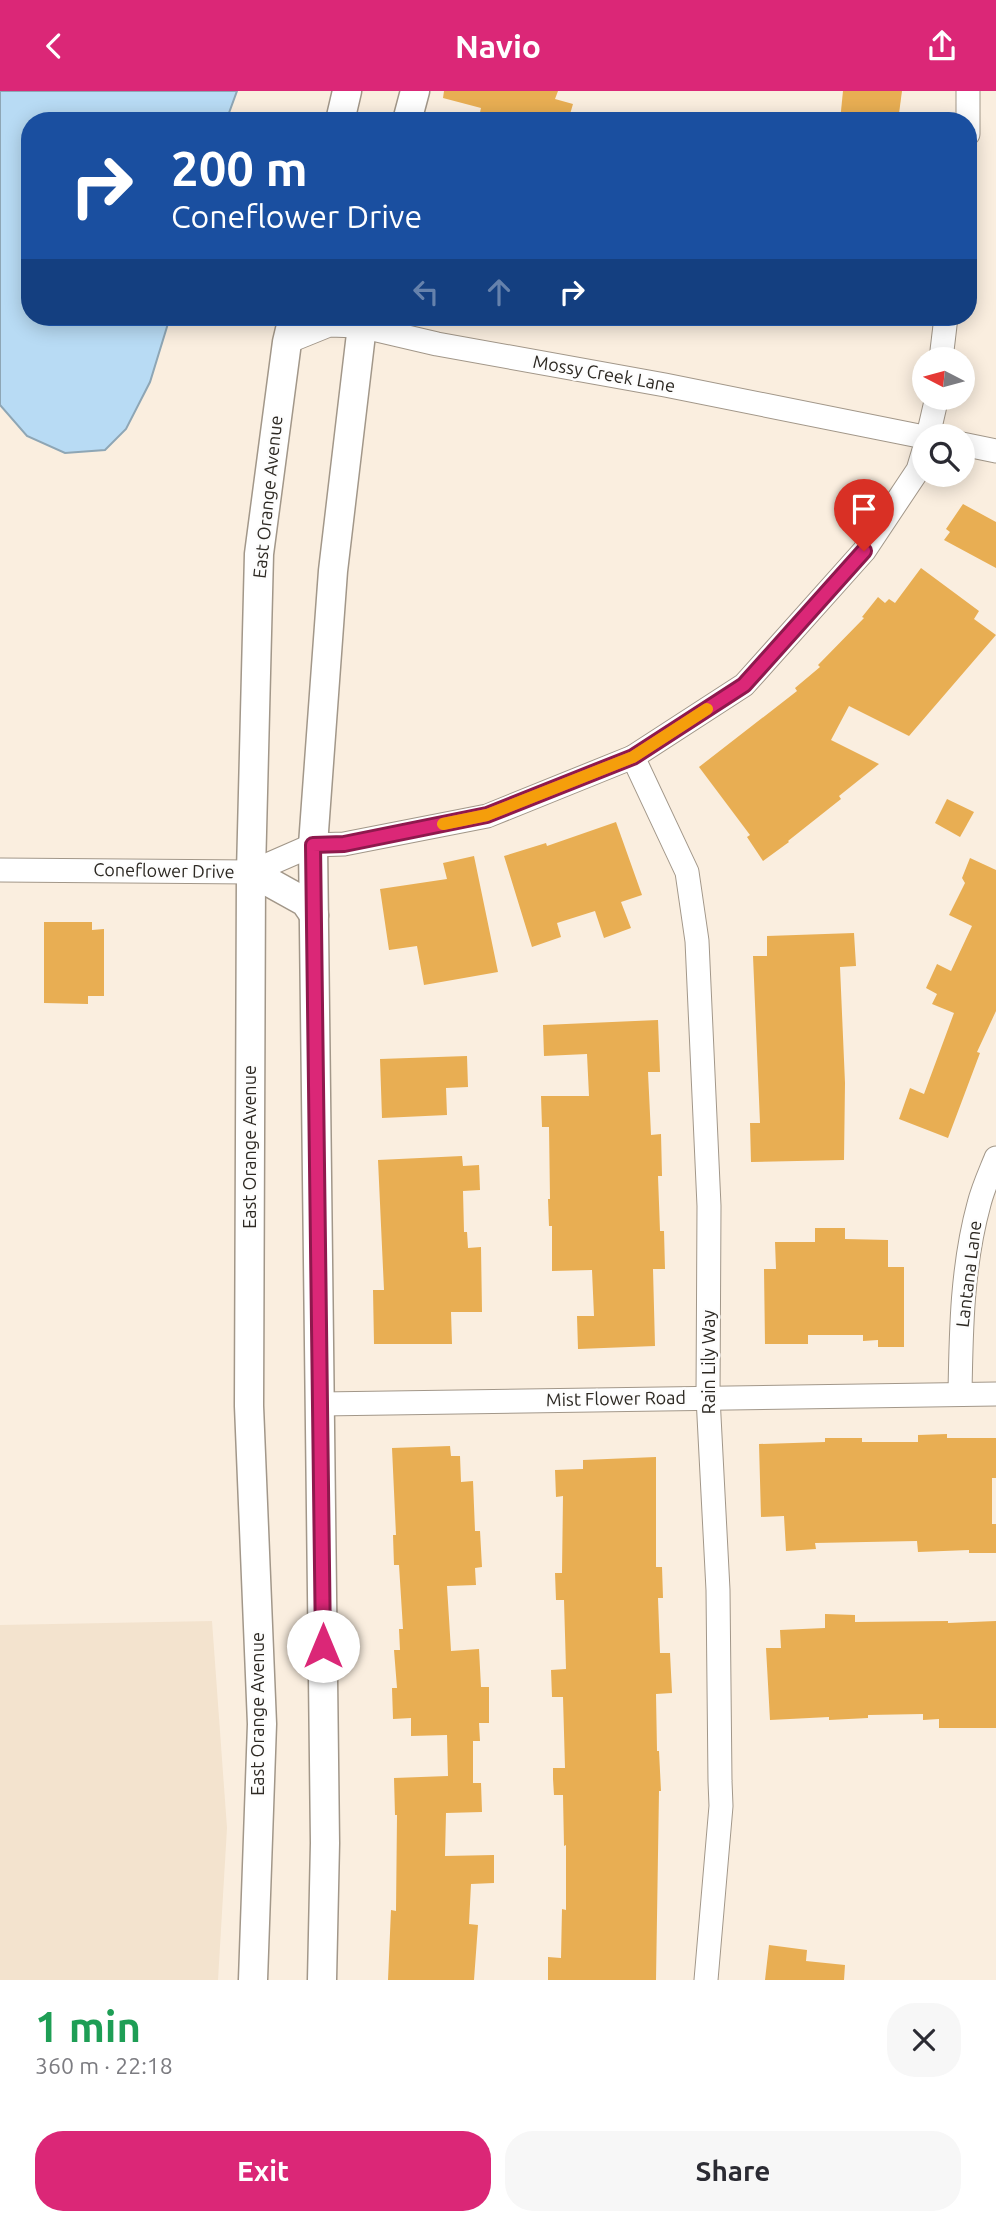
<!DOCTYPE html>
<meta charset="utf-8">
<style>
body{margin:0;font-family:Ubuntu,sans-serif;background:#f7f7f7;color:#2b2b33;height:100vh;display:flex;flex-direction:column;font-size:26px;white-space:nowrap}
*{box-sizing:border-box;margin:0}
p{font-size:23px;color:#7c7c81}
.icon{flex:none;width:38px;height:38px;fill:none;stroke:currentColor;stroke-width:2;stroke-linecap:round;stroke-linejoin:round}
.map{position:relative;height:1889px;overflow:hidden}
.drawer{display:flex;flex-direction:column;background:#fff;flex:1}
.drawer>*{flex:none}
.hud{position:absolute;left:21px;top:21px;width:956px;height:214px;border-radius:28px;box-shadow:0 4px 18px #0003;background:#1a4fa0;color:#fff;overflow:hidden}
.needle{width:46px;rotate:276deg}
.fabs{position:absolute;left:912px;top:256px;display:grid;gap:14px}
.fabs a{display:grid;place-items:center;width:63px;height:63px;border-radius:50%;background:#fff;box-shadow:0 4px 18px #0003;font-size:35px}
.pin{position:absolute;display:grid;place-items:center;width:60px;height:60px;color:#fff;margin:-72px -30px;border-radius:50% 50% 50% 0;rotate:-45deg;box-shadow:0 0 7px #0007}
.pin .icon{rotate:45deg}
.me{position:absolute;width:77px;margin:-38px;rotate:0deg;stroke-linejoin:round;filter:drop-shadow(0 0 5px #0008)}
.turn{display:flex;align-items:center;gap:24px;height:147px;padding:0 35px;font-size:32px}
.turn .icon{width:91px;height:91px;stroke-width:2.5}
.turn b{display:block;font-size:49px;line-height:60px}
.lanes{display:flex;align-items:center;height:66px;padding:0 35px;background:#0003;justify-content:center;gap:35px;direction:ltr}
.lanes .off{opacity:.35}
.round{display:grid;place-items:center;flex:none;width:74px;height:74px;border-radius:28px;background:#f7f7f7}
.head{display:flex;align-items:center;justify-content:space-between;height:119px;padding:0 35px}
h1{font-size:42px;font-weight:700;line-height:52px;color:#1e9e55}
.primary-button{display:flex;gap:14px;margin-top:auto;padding:14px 35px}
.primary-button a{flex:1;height:80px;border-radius:28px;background:#db2777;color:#fff;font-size:28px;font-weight:700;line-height:80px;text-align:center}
.primary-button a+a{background:#f7f7f7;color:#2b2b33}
header{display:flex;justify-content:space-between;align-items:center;height:91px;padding:0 35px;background:#db2777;color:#fff;font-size:32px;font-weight:700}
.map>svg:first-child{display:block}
.built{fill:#f3e3ce}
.water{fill:#b8dbf4;stroke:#8ea6b5;stroke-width:2}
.building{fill:#e8ae53}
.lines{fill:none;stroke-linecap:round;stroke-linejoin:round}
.minor-casing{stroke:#a29789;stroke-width:25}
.tertiary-casing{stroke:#a29789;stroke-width:31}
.minor{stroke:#fff;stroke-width:23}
.tertiary{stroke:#fff;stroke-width:28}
.route-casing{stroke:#8e194d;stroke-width:18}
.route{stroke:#db2777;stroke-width:12}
.slow{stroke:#f59e0b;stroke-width:12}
.labels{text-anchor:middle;stroke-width:5;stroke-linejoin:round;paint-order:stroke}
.street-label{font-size:18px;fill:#2d2923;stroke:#fdfdfd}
</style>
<header><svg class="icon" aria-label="back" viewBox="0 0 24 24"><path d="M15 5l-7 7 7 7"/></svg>Navio<svg class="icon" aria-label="share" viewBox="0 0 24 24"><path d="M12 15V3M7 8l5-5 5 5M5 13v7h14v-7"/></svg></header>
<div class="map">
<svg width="996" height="1889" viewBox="0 0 996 1889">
<rect width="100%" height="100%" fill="#faeedf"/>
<polygon class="built" points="212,1530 227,1737 218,1889 0,1889 0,1534"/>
<polygon class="water" points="0,0 237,0 226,30 30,30 30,226 170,226 150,291 126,338 105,359 65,362 27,345 0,314"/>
<g class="building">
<polygon points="444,0 558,0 555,8 573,13 568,30 478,30 481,17 443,7"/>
<polygon points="843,0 902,0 898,30 840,30"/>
<polygon points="963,413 996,431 996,477 944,449 950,441 946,438"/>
<polygon points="921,477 979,520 974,528 996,544 909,645 849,615 831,649 879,673 839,705 841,708 788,750 789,751 763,770 747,746 750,744 699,676 797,600 795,597 820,576 818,574 864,527 862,526 878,506 885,512 889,508 895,512"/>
<polygon points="947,708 974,721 960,746 935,732"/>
<polygon points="616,731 642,804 621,811 631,837 604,847 595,820 557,832 561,846 532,856 504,765 546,752 547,755"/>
<polygon points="474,765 498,881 424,894 417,855 389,859 380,798 447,788 443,772"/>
<polygon points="970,767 996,779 996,920 977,961 980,962 948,1047 899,1028 910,997 924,1003 954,922 932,913 937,903 926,897 937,873 951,880 972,835 949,824 965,792 962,787"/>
<polygon points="44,831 92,831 92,839 104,838 104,905 88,905 88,913 44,912"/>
<polygon points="854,842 856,875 840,876 845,992 844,1069 751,1071 750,1032 760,1032 753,865 767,865 767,845"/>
<polygon points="658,929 660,981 648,981 651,1044 661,1043 662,1085 658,1085 660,1140 664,1140 665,1178 653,1178 655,1255 578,1258 577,1225 594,1225 592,1179 552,1180 552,1135 549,1135 548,1108 550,1108 549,1036 542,1036 541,1005 589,1005 587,963 544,965 543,934"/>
<polygon points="467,965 468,996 446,997 447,1024 382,1027 380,968"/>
<polygon points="462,1065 463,1075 479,1074 480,1099 463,1100 464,1141 467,1141 468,1157 481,1156 482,1221 451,1221 452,1253 374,1253 373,1199 384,1199 378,1069"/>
<polygon points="815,1137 845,1137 845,1148 888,1149 888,1176 904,1176 904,1256 878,1256 878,1249 863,1250 863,1244 808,1244 808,1253 765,1253 764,1178 776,1178 775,1151 815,1151"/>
<polygon points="947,1343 947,1347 996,1347 996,1387 992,1387 992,1433 996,1433 996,1462 969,1462 969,1459 918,1461 917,1450 815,1452 816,1458 786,1460 784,1425 761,1426 759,1353 825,1351 825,1347 862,1347 862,1351 918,1351 918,1344"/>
<polygon points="450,1355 451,1365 460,1365 461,1391 473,1390 475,1440 480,1440 482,1476 475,1477 476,1494 447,1495 451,1560 479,1558 481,1596 489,1596 489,1632 479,1632 480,1650 473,1650 473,1692 481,1692 482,1721 446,1722 445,1765 494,1764 494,1792 471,1793 469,1833 478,1834 474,1889 388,1889 391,1819 396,1820 397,1724 395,1724 394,1687 448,1685 447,1644 411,1645 411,1627 393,1628 392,1597 397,1597 394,1559 400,1559 399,1538 403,1538 399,1474 394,1474 393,1444 396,1444 392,1357"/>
<polygon points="656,1366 656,1476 662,1476 663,1507 658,1507 660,1562 670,1562 672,1602 656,1603 657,1660 659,1660 661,1700 659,1700 656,1889 548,1889 548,1866 561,1867 562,1818 566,1819 566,1754 564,1755 563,1704 554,1704 553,1688 553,1677 565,1677 563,1606 552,1606 551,1579 566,1578 564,1509 556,1509 555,1482 562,1482 563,1405 556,1406 555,1379 583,1378 583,1369"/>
<polygon points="825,1523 855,1524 855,1531 948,1530 948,1532 996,1530 996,1637 939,1637 939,1628 923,1629 923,1623 868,1624 868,1627 829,1629 829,1626 770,1629 766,1557 781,1557 780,1539 825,1537"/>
<polygon points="769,1854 807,1859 806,1870 845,1874 844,1889 765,1889"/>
</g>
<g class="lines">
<g class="minor-casing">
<g id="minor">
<polyline points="968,43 968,0"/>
<polyline points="287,251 329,234 360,235 437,253 665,294 924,346"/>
<polyline points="941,268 946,226"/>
<polyline points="928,345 937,306"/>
<polyline points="962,353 996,360"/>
<polyline points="633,666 687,781 697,850 709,1115 708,1306 718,1499 720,1690 721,1715 706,1889"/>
<polyline points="0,779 251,781 313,754 344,753 487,725 633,666 744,594 864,460 918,379 924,359"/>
<path d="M960,1303C961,1239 962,1175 979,1113C983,1097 990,1082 996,1067"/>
<polyline points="321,1313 996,1303"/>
</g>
</g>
<g class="tertiary-casing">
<g id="tertiary">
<polyline points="340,30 347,0"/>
<polyline points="407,30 415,0"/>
<polyline points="251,781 305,811 314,824"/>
<polyline points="253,1889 262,1633 249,1315 251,781 259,463 287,251 293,226"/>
<polyline points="322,1889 325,1752 313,754 333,480 363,226"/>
</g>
</g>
<use href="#minor" class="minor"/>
<use href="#tertiary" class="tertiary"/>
</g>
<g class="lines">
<g class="route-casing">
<polyline id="route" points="323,1555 313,754 344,753 487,724 633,666 744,594 864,460"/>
</g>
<use href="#route" class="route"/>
<polyline class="slow" points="443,733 487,724 633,666 707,618"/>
</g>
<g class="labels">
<g class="street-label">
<text transform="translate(604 283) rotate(10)" y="6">Mossy Creek Lane</text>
<text transform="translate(268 406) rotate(-84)" y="6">East Orange Avenue</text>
<text transform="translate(164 780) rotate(1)" y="6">Coneflower Drive</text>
<text transform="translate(250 1056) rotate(-90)" y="6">East Orange Avenue</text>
<text transform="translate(969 1183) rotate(-83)" y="6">Lantana Lane</text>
<text transform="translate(709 1271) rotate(-90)" y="6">Rain Lily Way</text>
<text transform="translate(616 1308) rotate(-1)" y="6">Mist Flower Road</text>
<text transform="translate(258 1623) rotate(-90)" y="6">East Orange Avenue</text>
</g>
</g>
</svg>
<div class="fabs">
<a><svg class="needle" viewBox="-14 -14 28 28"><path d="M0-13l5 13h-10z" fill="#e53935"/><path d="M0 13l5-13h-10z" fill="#7c7c81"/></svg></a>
<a><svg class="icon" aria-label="search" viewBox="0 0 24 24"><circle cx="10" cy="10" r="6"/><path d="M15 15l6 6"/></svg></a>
</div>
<div class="pin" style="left:864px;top:460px;background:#d93025"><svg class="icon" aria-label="arrive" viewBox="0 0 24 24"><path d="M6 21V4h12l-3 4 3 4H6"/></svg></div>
<svg class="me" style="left:323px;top:1555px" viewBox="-20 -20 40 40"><circle r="19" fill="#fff"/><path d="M0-13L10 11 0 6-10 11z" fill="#db2777"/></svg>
<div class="hud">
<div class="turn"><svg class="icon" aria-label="right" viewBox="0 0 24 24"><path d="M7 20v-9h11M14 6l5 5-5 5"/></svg><div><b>200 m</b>Coneflower Drive</div></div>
<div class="lanes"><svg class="icon off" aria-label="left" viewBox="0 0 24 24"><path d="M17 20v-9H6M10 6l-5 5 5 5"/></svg><svg class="icon off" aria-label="ahead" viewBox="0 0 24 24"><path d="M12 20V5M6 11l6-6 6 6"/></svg><svg class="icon" aria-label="right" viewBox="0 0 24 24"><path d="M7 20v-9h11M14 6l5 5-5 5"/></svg></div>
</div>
</div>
<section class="drawer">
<div class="head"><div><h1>1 min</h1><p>360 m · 22:18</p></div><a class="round"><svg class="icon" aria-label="close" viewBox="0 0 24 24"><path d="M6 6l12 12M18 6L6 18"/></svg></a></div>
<div class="primary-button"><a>Exit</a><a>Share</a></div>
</section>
